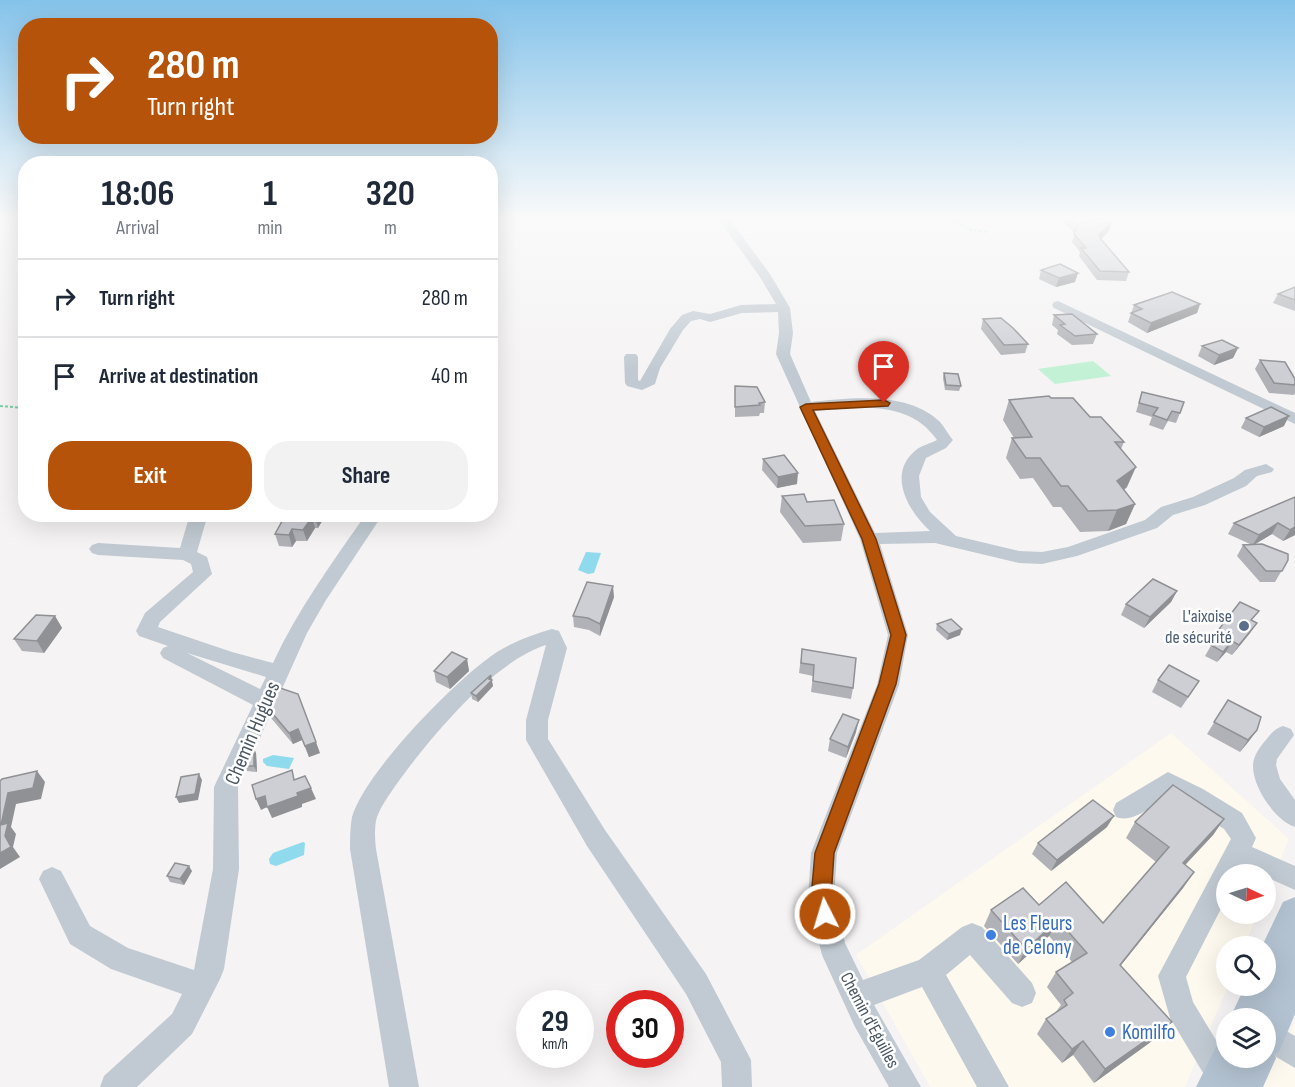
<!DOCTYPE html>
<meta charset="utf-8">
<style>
body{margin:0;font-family:"Sofia Sans Condensed",sans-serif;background:#f2f2f3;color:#1f2937;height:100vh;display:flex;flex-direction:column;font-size:22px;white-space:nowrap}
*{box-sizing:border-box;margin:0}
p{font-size:20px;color:#747a83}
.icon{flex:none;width:33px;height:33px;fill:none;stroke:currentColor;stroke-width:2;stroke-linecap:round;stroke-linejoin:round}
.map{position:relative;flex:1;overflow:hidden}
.side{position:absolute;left:18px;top:156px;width:480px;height:366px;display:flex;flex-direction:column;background:#fff;border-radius:24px;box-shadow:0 6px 24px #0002}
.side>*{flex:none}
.banner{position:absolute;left:18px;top:18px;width:480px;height:126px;border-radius:24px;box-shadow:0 6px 24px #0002;background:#b45309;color:#fff;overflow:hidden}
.needle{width:39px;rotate:94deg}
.buttons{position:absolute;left:1216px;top:864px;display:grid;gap:12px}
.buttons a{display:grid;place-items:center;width:60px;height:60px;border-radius:50%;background:#fff;box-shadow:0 6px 24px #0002;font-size:30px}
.speed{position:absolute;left:516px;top:990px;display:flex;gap:12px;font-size:30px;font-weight:700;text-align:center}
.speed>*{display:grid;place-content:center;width:78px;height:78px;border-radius:50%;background:#fff;box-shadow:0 6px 24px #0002;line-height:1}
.speed small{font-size:15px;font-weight:400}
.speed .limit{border:9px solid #d22;background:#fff;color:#111}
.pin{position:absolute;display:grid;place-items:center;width:51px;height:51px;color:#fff;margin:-62px -26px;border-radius:50% 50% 50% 0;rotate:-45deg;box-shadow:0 0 6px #0007}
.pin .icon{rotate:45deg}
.me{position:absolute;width:66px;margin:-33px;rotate:355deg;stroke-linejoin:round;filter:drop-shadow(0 0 4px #0008)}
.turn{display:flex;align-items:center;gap:21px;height:126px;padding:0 30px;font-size:27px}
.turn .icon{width:78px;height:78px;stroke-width:2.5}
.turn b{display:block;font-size:42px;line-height:51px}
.eta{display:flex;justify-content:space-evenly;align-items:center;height:102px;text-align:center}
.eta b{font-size:36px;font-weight:700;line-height:42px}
.primary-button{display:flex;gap:12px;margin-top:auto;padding:12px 30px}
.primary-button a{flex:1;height:69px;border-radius:24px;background:#b45309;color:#fff;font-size:24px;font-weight:700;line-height:69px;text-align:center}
.primary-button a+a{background:#f2f2f3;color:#1f2937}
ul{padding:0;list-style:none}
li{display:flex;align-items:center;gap:18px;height:78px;padding:0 30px;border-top:2px solid #e0e1e3}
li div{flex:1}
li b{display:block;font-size:22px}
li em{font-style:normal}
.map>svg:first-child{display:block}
.commercial{fill:#fdf9ef}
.green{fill:#c3f1d5}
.water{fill:#90daee}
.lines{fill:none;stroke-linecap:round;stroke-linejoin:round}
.path{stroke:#7ad0a6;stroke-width:2;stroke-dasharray:3 2;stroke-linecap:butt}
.minor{fill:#c1cad2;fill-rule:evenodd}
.major{fill:#b3c2d1;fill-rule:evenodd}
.wall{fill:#b0b2b7}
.shaded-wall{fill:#909195}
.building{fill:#cdcfd5;stroke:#909195;stroke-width:1.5}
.route{fill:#b45309;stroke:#753606;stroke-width:1.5}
.service-dot{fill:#5c6f8a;stroke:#fff;stroke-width:2}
.shop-dot{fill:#3f7fe0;stroke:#fff;stroke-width:2}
.labels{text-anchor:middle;stroke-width:5;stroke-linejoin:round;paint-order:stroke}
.service-label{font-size:18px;fill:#4e5e75;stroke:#fff;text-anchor:end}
.street-label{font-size:18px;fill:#4a5661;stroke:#fff}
.near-street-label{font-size:21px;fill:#4a5661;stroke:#fff}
.near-shop-label{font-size:21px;fill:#366cbe;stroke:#fff;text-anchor:start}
</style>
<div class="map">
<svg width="1295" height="1087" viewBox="0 0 1295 1087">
<rect width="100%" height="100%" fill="#f5f3f3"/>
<g class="commercial">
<polygon points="1171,733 1289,839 1266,894 1266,874 1227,874 1227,914 1258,914 1244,946 1227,946 1228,986 1185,1087 930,1087 856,955"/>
<polygon points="1295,1021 1295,1087 1259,1087 1276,1058"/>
</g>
<polygon class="green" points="1093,361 1111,376 1055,384 1038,369"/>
<g class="water">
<polygon points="586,552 601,553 594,573 588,574 578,570"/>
<polygon points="273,755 294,758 289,769 267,766 263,762 263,759"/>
<polygon points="303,842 305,843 304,855 276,866 270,864 269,859 273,853"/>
</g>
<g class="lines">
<g class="path">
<polyline points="947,217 971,230 989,232"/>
<polyline points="0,406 26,408"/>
</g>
<g class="minor">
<path d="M717,217H728L770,274L790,308L793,333L790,354L811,402C851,398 906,391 939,421C944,426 948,434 953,440L946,448L926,458L919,476L921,497L930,512L956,536L1019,551L1042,552L1068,547L1145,520L1161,507L1193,497L1234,478L1245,470L1266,464L1274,469L1272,472L1257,476L1246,486L1205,505L1173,515L1157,528L1077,556L1042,564L1019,563L935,543L880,544L908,635L899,685L837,853L834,898L845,943L863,980L919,960L962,927L972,923L982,927L1032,983L1036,993L1032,1003L1022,1007L1012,1003L970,955L946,975L1009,1087H977L922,987L874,1005L921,1087H889L855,1027L822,955L808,898L811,853L877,685L888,635L860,539L776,354L779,333L778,312L742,313L710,322L700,319L691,321L683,330L660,368L655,384L642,390L627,386L625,383L624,357L626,354H636L638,357V380L640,381L670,329L682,315L693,311L710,314L741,305L776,304L760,277ZM863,407C893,409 918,413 937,440C930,444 922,445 916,450C886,474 909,512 930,531L875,533L815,411Z"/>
<polygon points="1058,301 1295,413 1295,424 1054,308 1052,305 1054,302"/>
<path d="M190,514H208L197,552L207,557L212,574L160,622L158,627L232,652L273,663C298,609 332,563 366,514H383L326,600L307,633L238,787L239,869L224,969L220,979L192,1034L137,1087H100L104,1076L172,1014L182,994L111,969L70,944L39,879L43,871L52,867L61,871L90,926L128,948L194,970L213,869L214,787L253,705L163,658L160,653L163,648L168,646L139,636L136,631L145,613L193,572L191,564L183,560L98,555L92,553L89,549L92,545L98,543L180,548ZM187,653L266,677L260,689Z"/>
<path d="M552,629L559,631L567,648L548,720V739L605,830L706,974L751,1060L752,1087H722L721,1062L686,994L587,846L526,740V720L546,645C492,662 428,740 396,785C389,795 381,806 377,817C374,827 375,839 376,849L419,1087H389L350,849C350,838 350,827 352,817C365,772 457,678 497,652C515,641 532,635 552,629Z"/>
<path d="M1283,726L1291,729L1294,735L1277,759L1276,765L1280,779L1295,800V827C1275,820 1253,788 1253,766C1253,757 1259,748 1265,741C1271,734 1274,729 1283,726Z"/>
<path d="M1168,772L1203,789L1242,813L1256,838L1252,847L1295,866V890L1266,877V874H1260L1243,867L1239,874H1227V897L1186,977L1193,1002L1237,1075L1233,1086H1211L1170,1018L1158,976L1231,839L1224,829L1169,794C1154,804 1134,824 1116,817L1113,810L1116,803Z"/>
<polygon points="1266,1019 1295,1036 1295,1068 1266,1051"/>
</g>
<polygon class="major" points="1295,897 1295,1014 1279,1052 1274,1054 1276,1058 1263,1087 1196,1087 1217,1045 1227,1040 1227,1058 1266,1058 1266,1018 1230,1018 1245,986 1266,986 1266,946 1262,946 1283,902"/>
</g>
<g class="wall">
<polygon points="1056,217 1091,217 1089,218 1109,231 1101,239 1129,272 1126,281 1097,280 1079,256 1080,252 1072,242 1075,233"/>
<polygon points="1041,270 1075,282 1056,287 1039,279"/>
<polygon points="1295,287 1295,311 1273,303 1278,294"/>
<polygon points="1200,304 1197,313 1147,333 1128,322 1134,305"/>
<polygon points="1054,315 1097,334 1093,344 1072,345 1057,334 1058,330 1052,325"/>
<polygon points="983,319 1028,344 1025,353 1001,355 981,329"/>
<polygon points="1202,346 1238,348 1233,358 1214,365 1198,356"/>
<polygon points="1260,360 1295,379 1295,393 1294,395 1269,393 1255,369"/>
<polygon points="944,373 961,386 959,391 945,390 943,378"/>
<polygon points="735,386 765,402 764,413 760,413 759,416 735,417"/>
<polygon points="1142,392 1180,413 1176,423 1168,421 1163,430 1149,425 1152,417 1136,412"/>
<polygon points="1051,398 1090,417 1124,442 1121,449 1127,487 1124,490 1135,504 1126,524 1108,531 1080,532 1061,507 1053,507 1033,478 1020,479 1006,458 1012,438 1014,438 1003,420 1009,400"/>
<polygon points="1246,418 1284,426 1259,437 1241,428"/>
<polygon points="763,459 797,484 777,488 762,470"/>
<polygon points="782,496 807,502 844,524 841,541 803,543 780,512"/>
<polygon points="1295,497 1295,535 1283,541 1272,534 1255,544 1288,560 1275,582 1260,582 1237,556 1243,545 1250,544 1228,534 1234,523"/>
<polygon points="286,514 326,514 318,528 315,528 307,541 296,541 292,547 279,546 275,534"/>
<polygon points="1177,591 1171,602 1144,628 1121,615 1126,604"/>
<polygon points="614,597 600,636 589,630 574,627 573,616"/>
<polygon points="55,616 62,628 44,653 22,651 14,639"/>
<polygon points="1253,621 1250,633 1232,655 1226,652 1217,662 1205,656 1212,644 1210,643 1216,633"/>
<polygon points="937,624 960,635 947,640 936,630"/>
<polygon points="802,649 853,688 851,699 811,692 813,676 799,673"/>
<polygon points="467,659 469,671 450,689 436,682 434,671"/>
<polygon points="491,680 493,686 478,702 472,699 471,693"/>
<polygon points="1158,680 1192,692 1181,708 1152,692"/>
<polygon points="1228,700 1257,730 1249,741 1240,752 1207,734"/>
<polygon points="267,707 320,753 309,757 302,740 293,744 271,718"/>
<polygon points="856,732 846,758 828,751 830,739"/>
<polygon points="256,753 257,772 247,771 245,766"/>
<polygon points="1224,819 1213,835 1185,865 1194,872 1183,888 1120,966 1159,1036 1094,1083 1073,1055 1062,1063 1037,1034 1046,1019 1055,1013 1061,1005 1047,987 1056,972 1072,962 1049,936 1018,964 984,926 991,910 1039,905 1103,923 1156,862 1126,838 1135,822"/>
<polygon points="1107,827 1051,871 1032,854 1038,843"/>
<polygon points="192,871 184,885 170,882 167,876"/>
</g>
<g class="shaded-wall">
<polygon points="1111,223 1109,231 1097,243 1099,235"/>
<polygon points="1078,273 1075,282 1056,287 1059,278"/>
<polygon points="1200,304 1197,313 1147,333 1151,323"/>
<polygon points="1238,348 1233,358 1214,365 1219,355"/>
<polygon points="1289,416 1284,426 1259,437 1264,427"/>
<polygon points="1136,467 1127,487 1109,501 1117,481"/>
<polygon points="798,473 797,484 777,488 778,477"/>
<polygon points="1135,504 1126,524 1108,531 1117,510"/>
<polygon points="316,514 326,514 318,528 315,517"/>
<polygon points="312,517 315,528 307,541 303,530"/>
<polygon points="1278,523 1272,534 1252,546 1259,535"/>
<polygon points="1295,527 1295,535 1283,541 1290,530"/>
<polygon points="292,529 296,541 292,547 289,535"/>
<polygon points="613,586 614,597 600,636 600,624"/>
<polygon points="1177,591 1171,602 1144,628 1150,617"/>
<polygon points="55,616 62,628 44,653 37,641"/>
<polygon points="1257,623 1250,633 1232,655 1239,645"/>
<polygon points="962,629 960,635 947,640 949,634"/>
<polygon points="1232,641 1226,652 1217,662 1223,652"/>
<polygon points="467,659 469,671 450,689 447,677"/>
<polygon points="491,675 493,686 478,702 476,696"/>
<polygon points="859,720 856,732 846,758 848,747"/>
<polygon points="298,729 302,740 293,744 289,733"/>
<polygon points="1257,730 1249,741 1240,752 1248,740"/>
<polygon points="316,742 320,753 309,757 305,746"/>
<polygon points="254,748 256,753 257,772 254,766"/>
<polygon points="37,771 45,782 41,799 16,804 11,827 16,834 13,847 20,857 0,869 0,853 5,836 1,825 8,793"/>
<polygon points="199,774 202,780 198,800 179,803 176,797"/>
<polygon points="311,788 316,799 302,804 302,807 272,818 267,807 261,810 256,799 265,796 297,793"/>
<polygon points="1114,816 1107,827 1051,871 1057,860"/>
<polygon points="1224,819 1213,835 1172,879 1183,863"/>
<polygon points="189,866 192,871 184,885 180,879"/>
<polygon points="1194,872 1183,888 1109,980 1120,965"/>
<polygon points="1058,920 1049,936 1018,964 1026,949"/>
<polygon points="1172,1022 1159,1036 1094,1083 1105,1069"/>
<polygon points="1083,1041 1073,1055 1062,1063 1072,1049"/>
</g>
<g class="building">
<polygon points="1068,217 1088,217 1111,223 1099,235 1100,238 1129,272 1100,271 1081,248 1086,248 1074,234 1078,225"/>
<polygon points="1060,264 1078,273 1059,278 1041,270"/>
<polygon points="1295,287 1295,300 1278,294"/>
<polygon points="1172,292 1200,304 1151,323 1131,313 1142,309 1134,305"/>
<polygon points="1072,314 1097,334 1075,336 1060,325 1065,324 1054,315"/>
<polygon points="1001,318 1013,328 1028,344 1004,345 983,319"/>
<polygon points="1222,340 1238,348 1219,355 1202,346"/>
<polygon points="1260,360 1285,362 1295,379 1295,385 1274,383"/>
<polygon points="944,373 958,374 961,386 946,385"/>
<polygon points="735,386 757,387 765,402 759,403 760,405 735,407"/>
<polygon points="1142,392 1184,402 1180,413 1172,411 1167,420 1153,415 1158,408 1139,403"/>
<polygon points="1049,396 1051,398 1073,398 1090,417 1101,417 1124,442 1115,442 1136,467 1117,481 1135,504 1117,510 1088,511 1068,486 1061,486 1040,458 1026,458 1012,438 1032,437 1009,400"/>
<polygon points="1271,407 1289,416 1264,427 1246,418"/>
<polygon points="784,455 798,473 778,477 763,459"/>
<polygon points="804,494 807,502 834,500 844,524 805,526 782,496"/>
<polygon points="1295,497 1295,527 1290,530 1278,523 1259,535 1234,523"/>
<polygon points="286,514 316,514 315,517 312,517 303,530 292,529 289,535 275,534"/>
<polygon points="1262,544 1288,554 1288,560 1282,571 1266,571 1243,545"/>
<polygon points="1153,579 1177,591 1150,617 1126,604"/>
<polygon points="587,582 613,586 600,624 588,618 573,616"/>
<polygon points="1240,602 1259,611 1251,620 1257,623 1239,645 1232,641 1223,652 1211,645 1220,635 1216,633"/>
<polygon points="36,615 55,616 37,641 14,639"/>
<polygon points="951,619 962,629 949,634 937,624"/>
<polygon points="802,649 856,658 853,688 813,681 814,665 801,663"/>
<polygon points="452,652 467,659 447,677 434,671"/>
<polygon points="1169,665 1199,681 1188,697 1158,680"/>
<polygon points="491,675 489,679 492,680 476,696 471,693"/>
<polygon points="280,688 298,694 316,742 305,746 298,729 289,733 267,707 272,696"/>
<polygon points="1228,700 1261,717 1257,730 1248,740 1214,722"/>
<polygon points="843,714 859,720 848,747 830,739"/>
<polygon points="254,748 254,766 245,766"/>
<polygon points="292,770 294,780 305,776 311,788 297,793 298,796 267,807 265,796 256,799 252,785"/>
<polygon points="37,771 33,788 8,793 1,825 8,823 5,836 11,847 0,853 0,781 2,779"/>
<polygon points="199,774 195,794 176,797 181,777"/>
<polygon points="1173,785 1224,819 1183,863 1194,872 1120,965 1172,1022 1105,1069 1083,1041 1072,1049 1046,1019 1067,1005 1064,1000 1073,993 1056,972 1087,953 1058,920 1026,949 991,910 1023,888 1039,905 1066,882 1103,923 1169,847 1135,822"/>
<polygon points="1093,800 1114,816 1057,860 1038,843"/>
<polygon points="175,863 189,866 180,879 167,876"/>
</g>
<linearGradient id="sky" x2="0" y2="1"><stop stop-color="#85c3ea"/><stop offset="0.59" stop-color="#fafafa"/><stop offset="1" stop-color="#fafafa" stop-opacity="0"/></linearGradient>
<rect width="1295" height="370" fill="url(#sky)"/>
<polygon class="route" points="884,400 890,403 888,406 813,410 876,539 906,635 896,684 834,853 831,898 835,914 832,920 825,923 818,920 811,898 815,853 879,684 891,635 862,539 800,407 806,404"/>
<circle class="service-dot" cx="1244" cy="626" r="6"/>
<g class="shop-dot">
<circle cx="991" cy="935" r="6"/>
<circle cx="1110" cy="1032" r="6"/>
</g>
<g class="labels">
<g class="service-label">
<text x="1232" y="622">L'aixoise<tspan x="1232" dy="21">de sécurité</tspan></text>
</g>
<g class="street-label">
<text transform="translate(870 1020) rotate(62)" y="6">Chemin d'Eguilles</text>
</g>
<g class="near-street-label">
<text transform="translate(252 733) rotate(-67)" y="7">Chemin Hugues</text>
</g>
<g class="near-shop-label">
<text x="1003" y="930">Les Fleurs<tspan x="1003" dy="24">de Celony</tspan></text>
<text x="1122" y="1039">Komilfo</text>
</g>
</g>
</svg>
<div class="buttons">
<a><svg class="needle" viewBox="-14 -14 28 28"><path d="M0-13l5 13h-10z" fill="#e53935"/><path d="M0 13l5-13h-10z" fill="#747a83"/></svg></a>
<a><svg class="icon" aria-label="search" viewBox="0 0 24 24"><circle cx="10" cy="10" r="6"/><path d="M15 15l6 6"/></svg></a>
<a><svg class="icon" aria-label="layers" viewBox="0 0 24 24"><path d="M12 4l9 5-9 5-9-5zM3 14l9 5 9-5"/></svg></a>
</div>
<div class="speed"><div>29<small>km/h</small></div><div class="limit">30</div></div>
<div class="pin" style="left:884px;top:403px;background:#d93025"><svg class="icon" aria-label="arrive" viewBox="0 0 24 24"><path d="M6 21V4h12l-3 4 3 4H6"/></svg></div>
<svg class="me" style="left:825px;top:914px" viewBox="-20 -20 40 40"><circle r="17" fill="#b45309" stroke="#fff" stroke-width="3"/><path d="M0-11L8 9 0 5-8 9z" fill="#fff"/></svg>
<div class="banner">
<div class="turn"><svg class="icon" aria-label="right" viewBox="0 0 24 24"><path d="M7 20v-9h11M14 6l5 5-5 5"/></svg><div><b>280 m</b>Turn right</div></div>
</div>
<section class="side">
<div class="eta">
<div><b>18:06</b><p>Arrival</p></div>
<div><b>1</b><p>min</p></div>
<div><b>320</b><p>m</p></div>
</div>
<ul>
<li><svg class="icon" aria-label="right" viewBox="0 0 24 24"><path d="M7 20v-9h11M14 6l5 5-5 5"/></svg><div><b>Turn right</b></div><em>280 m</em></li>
<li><svg class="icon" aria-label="arrive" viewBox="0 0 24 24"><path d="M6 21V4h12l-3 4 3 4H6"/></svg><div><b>Arrive at destination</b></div><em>40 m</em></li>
</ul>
<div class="primary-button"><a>Exit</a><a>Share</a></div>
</section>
</div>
